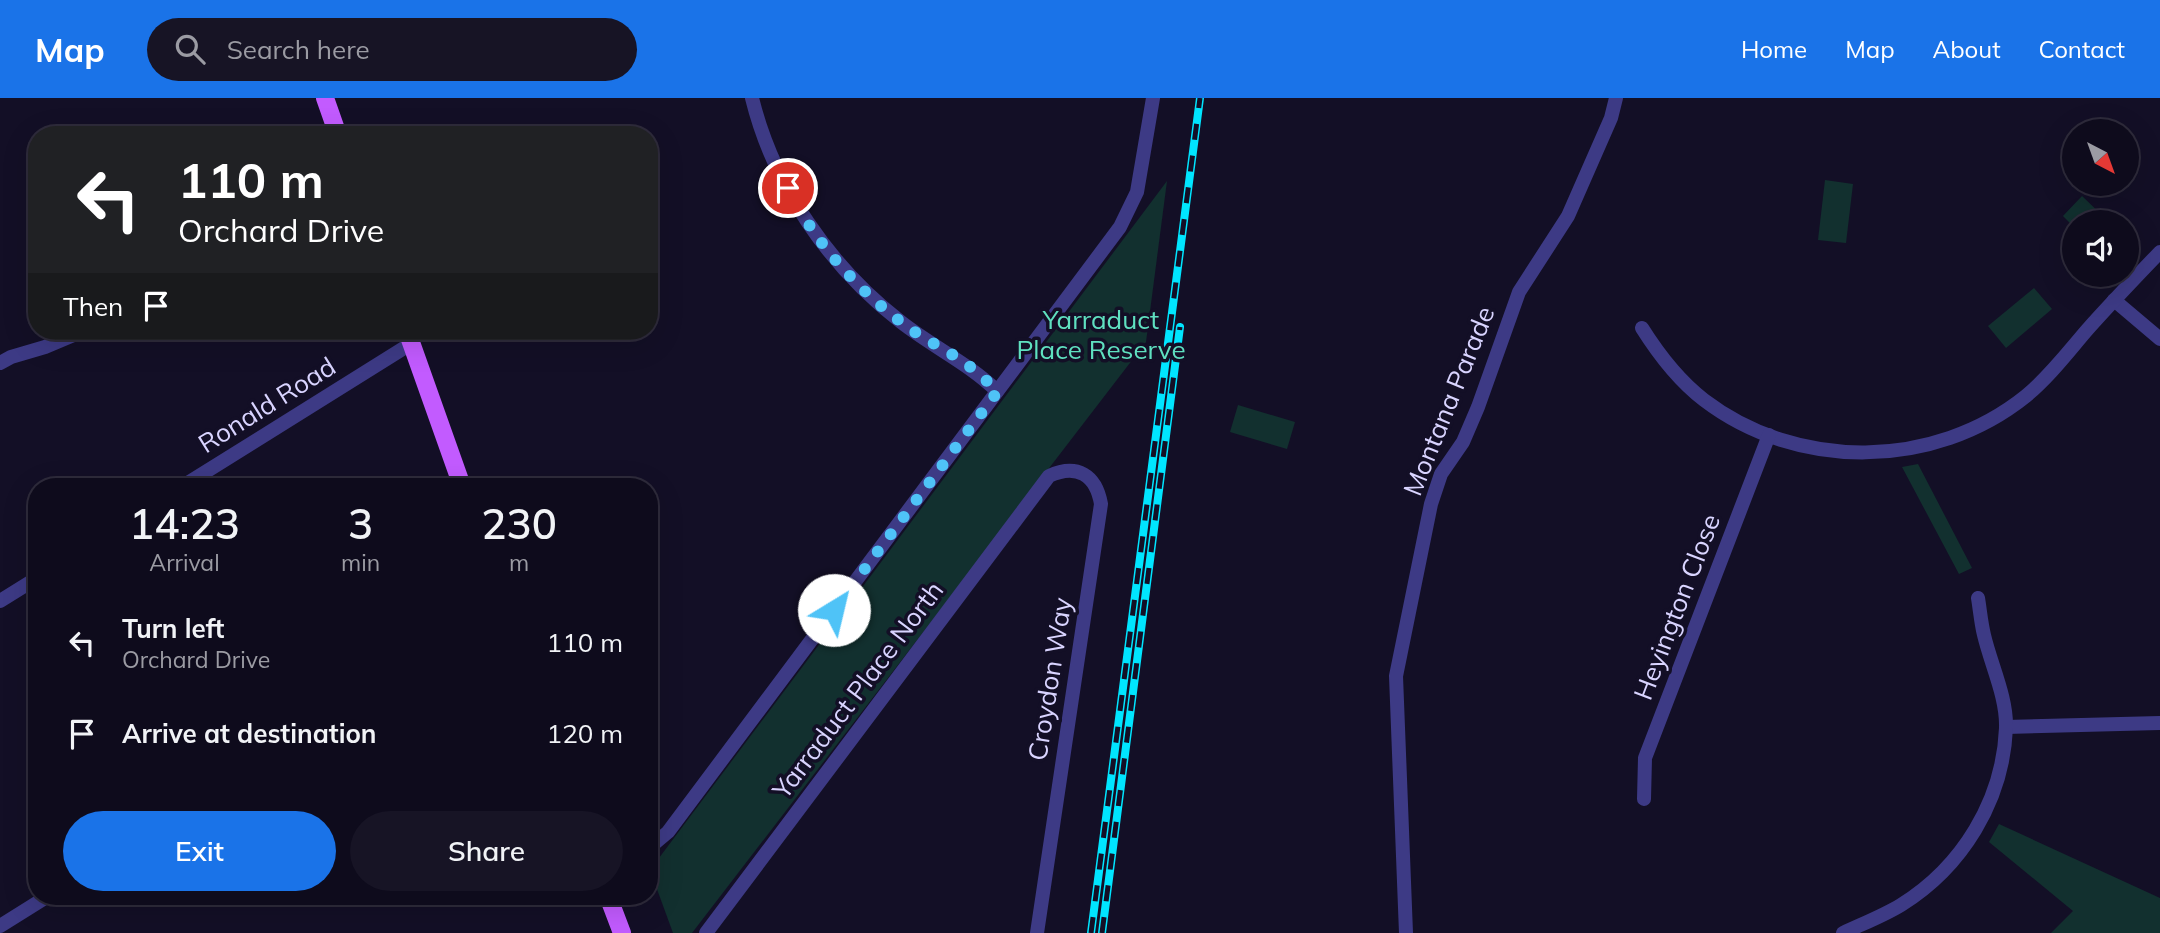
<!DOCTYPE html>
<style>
body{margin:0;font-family:Mulish,sans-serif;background:#171425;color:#f1f3f6;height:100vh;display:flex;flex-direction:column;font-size:26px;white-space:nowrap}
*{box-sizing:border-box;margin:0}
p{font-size:23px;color:#9b9ba3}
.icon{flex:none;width:38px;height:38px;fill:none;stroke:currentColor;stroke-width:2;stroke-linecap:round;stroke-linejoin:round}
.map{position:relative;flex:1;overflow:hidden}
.side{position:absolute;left:28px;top:380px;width:630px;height:427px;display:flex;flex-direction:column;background:#0e0b1c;border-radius:28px;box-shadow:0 7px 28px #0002,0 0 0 2px #2e2b3b}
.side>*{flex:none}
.top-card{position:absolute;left:28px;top:28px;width:630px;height:214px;border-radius:28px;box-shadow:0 7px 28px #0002,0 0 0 2px #2e2b3b;background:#202124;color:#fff;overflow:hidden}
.needle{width:46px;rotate:139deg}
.fabs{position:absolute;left:2062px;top:21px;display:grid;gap:14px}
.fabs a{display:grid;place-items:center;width:77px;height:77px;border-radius:50%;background:#0e0b1c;box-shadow:0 7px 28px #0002,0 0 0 2px #2e2b3b;font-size:35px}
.pin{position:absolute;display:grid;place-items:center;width:60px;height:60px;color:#fff;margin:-30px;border:4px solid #fff;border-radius:50%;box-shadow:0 2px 7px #0007}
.me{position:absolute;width:77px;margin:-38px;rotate:36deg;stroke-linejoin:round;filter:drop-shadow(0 0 5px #0008)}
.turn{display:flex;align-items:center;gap:24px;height:147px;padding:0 35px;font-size:32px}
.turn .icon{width:91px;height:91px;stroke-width:2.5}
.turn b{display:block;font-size:49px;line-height:60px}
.then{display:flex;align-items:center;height:66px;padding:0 35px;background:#0003;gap:14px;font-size:26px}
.eta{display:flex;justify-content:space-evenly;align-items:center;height:119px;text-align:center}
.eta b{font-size:42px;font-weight:600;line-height:49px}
.cta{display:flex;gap:14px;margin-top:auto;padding:14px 35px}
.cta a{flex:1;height:80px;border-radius:42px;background:#1a73e8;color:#fff;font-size:28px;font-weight:600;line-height:80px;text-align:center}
.cta a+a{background:#171425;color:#f1f3f6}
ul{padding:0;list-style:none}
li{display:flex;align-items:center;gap:21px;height:91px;padding:0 35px}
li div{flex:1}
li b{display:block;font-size:26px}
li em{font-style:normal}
header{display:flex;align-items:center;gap:42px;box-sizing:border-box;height:98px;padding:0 35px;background:#1a73e8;color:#fff}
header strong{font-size:33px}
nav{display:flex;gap:38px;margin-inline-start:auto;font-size:24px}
.search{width:490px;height:63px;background:#171425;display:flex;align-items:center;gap:18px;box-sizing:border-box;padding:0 24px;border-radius:38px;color:#9b9ba3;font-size:26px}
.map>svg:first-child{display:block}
.green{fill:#12302f}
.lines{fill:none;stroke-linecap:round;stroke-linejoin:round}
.street{stroke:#3d3a85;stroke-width:14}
.primary{stroke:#c25bff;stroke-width:18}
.rail-casing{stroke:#00e5ff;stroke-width:8}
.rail{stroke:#130f26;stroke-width:5;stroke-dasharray:16;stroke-linecap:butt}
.route{stroke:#4fc3f7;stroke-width:12;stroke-dasharray:0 21.6}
.labels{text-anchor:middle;stroke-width:7;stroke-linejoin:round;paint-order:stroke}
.park-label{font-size:26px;fill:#5fe0c0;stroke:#130f26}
.street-label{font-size:26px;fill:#d9d4ff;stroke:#130f26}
</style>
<header>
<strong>Map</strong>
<div class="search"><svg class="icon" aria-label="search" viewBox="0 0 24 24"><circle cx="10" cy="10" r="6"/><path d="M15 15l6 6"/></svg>Search here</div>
<nav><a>Home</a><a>Map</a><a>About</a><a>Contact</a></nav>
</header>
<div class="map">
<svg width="2160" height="835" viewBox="0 0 2160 835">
<rect width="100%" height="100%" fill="#130f26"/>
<g class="green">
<polygon points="1825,82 1853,86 1846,145 1818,142"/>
<polygon points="1167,83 1146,244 692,835 673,835 650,772"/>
<polygon points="2082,98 2109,124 2074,124 2074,129 2063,118"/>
<polygon points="2034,190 2052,211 2006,250 1988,228"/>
<polygon points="1238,307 1295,324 1287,351 1230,334"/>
<polygon points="1918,366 1972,470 1959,476 1902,369"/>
<polygon points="1999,726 2160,800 2160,835 2051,835 2073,813 1989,744"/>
</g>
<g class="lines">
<g class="street">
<path d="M752,0C774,89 830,169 901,224C933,249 968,265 997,293"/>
<polyline points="2114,202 2160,241"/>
<path d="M1642,230C1659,257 1678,282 1704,302C1797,373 1934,372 2026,298C2049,279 2068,254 2087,232C2111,205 2135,180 2160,154"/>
<polyline points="0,265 11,259 45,249 83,233"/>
<polyline points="183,388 412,245"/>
<polyline points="0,503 37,480"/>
<polyline points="2006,629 2160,625"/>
<polyline points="1644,701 1645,660 1769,337"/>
<polyline points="649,750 668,734 1120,129 1137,94 1153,0"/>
<polyline points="0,828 48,798"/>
<path d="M706,835L1049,378C1077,365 1096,377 1101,406L1037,835"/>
<polyline points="1406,835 1396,578 1431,406 1441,376 1463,344 1478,309 1519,194 1568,118 1611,20 1616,0"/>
<path d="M1843,835C1862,826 1883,818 1901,807C1962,769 2003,703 2006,630C2007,599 1991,567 1984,537C1981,525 1980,512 1978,500"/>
</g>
<g class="primary">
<polyline points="325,0 338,37"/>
<polyline points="407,233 462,388"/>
<polyline points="608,798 622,835"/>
</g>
<g class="rail-casing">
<g id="rail">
<polyline points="1091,835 1200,0"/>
<polyline points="1102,835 1180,229"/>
</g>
</g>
<use href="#rail" class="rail"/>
</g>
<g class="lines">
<path class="route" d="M788,90C814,143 855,189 901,224C920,239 941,249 961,262C974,271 986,282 998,293L834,512"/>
</g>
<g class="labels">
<g class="park-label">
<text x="1101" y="231">Yarraduct<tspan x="1101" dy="30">Place Reserve</tspan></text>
</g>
<g class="street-label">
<text transform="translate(1449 303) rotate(-68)" y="9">Montana Parade</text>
<text transform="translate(267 307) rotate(-32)" y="9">Ronald Road</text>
<text transform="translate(1677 509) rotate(-69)" y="9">Heyington Close</text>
<text transform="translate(1050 581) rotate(-81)" y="9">Croydon Way</text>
<text transform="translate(858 592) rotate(-53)" y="9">Yarraduct Place North</text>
</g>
</g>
</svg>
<div class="fabs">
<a><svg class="needle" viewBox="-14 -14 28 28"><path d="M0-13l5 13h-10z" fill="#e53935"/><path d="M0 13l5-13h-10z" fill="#9b9ba3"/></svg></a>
<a><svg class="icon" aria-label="sound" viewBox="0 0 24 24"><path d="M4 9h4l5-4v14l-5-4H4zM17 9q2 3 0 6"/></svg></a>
</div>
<div class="pin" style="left:788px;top:90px;background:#d93025"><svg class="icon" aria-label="arrive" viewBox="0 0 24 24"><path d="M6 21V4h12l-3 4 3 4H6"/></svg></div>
<svg class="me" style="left:834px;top:512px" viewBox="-20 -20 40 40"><circle r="19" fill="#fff"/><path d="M0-13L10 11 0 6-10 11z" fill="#4fc3f7"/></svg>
<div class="top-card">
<div class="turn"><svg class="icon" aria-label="left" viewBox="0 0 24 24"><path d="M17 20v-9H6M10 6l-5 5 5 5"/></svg><div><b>110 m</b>Orchard Drive</div></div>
<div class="then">Then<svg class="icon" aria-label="arrive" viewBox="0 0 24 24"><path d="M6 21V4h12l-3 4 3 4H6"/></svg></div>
</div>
<section class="side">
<div class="eta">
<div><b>14:23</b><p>Arrival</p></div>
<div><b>3</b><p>min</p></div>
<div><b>230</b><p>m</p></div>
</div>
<ul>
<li><svg class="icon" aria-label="left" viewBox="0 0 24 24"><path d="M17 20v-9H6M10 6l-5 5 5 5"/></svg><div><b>Turn left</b><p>Orchard Drive</p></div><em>110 m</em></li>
<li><svg class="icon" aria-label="arrive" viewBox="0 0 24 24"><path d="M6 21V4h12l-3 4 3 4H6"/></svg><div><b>Arrive at destination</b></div><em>120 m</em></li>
</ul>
<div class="cta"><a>Exit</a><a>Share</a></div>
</section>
</div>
